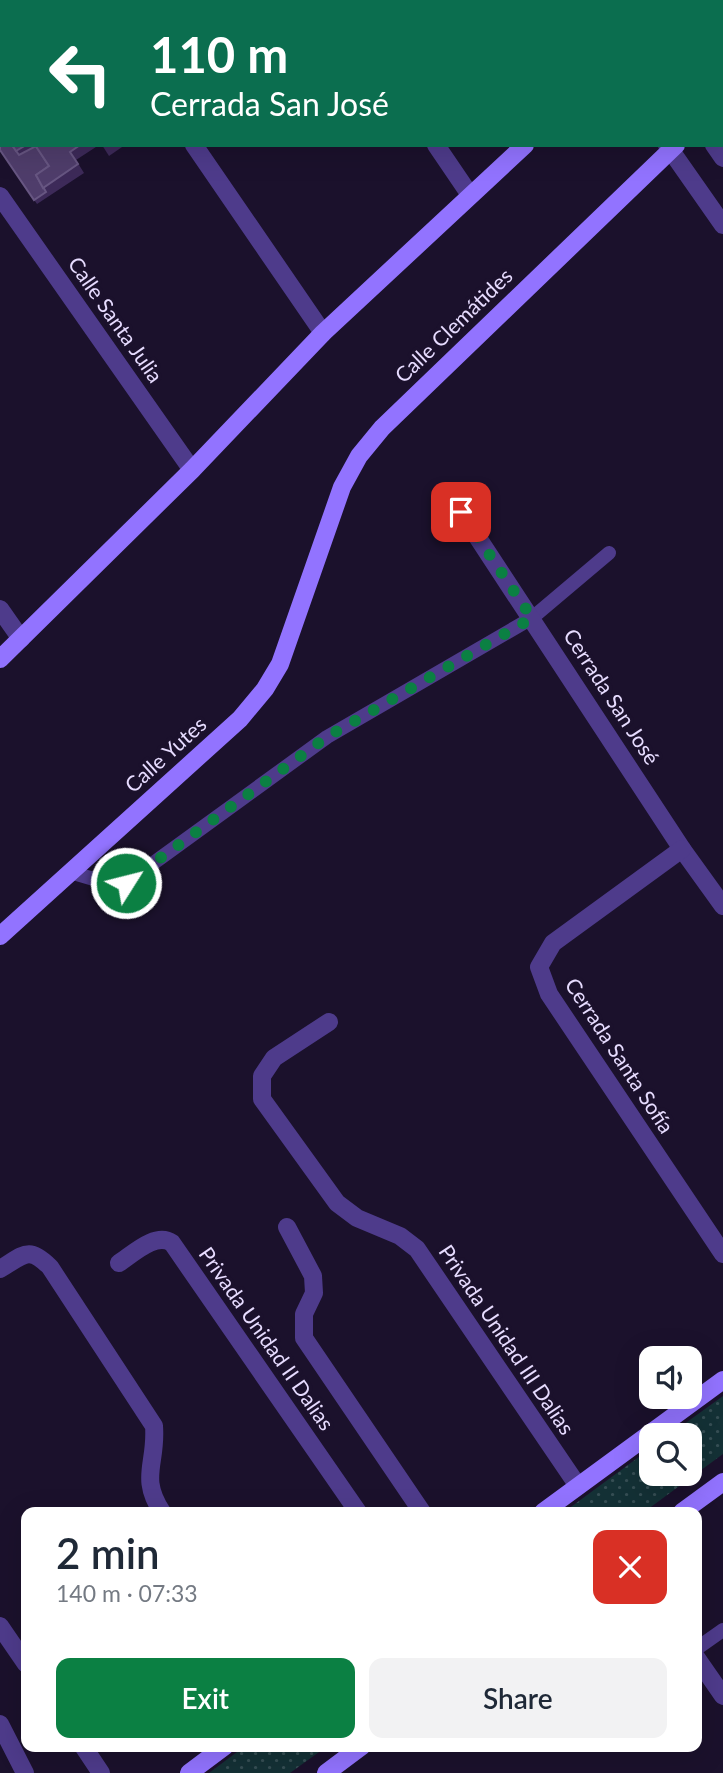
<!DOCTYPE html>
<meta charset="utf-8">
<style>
body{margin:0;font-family:Lato,sans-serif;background:#f2f2f3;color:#1f2937;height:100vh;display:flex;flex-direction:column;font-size:26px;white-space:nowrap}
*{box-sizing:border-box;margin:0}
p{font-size:23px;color:#747a83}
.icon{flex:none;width:38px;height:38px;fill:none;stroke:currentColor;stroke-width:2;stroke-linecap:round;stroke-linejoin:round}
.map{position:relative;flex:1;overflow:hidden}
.sheet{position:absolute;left:21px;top:1507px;width:681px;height:245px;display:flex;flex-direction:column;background:#fff;border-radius:14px;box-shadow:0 7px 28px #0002}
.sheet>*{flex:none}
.guide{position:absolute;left:0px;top:0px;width:724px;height:147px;box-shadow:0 7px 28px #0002;background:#0b6e4f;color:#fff;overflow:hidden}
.controls{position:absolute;left:639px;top:1346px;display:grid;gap:14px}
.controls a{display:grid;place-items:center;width:63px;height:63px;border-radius:14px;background:#fff;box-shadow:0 7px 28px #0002;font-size:35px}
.pin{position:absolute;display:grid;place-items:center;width:60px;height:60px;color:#fff;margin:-30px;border-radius:14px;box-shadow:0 4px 10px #0006}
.me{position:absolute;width:77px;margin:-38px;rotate:54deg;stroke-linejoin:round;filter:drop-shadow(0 0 5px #0008)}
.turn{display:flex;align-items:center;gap:24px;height:147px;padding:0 35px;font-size:32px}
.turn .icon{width:91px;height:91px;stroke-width:2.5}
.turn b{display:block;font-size:49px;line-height:60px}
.round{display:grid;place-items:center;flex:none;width:74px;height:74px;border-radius:14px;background:#f2f2f3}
.headline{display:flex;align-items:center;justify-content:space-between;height:119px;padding:0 35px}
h1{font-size:42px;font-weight:600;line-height:52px}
.primary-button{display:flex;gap:14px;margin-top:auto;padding:14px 35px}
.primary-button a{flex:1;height:80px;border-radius:14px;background:#0b8043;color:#fff;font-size:28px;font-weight:600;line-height:80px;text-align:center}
.primary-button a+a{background:#f2f2f3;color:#1f2937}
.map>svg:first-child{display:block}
.grass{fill:url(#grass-dots)}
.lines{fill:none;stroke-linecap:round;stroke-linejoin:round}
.service{stroke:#4e3b8b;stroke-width:14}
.minor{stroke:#4e3b8b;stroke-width:18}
.tertiary{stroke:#4e3b8b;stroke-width:18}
.secondary{stroke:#9273ff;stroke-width:18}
.wall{fill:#3d2a59}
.building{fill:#4f3d6b;stroke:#675682;stroke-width:2}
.route{stroke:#0b8043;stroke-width:12;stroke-dasharray:0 21.6}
.labels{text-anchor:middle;stroke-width:7;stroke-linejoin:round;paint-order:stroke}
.street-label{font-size:21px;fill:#e7dcff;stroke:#1b112c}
</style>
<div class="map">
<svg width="723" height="1773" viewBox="0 0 723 1773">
<defs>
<pattern id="grass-dots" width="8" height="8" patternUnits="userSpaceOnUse" patternTransform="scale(1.75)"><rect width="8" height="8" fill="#143136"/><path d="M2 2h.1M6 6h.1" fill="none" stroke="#364e54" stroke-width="1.8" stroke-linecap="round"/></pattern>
</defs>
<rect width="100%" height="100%" fill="#1b112c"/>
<g class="grass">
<polygon points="723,1396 723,1454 644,1512 564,1512 651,1448 651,1474 690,1474 690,1435 669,1435"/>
<polygon points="245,1746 326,1746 326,1747 290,1773 209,1773"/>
</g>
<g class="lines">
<g class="service">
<polyline points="70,872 114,885 126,883 327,737 532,618 609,553"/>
<polyline points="696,1649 723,1630"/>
</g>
<g class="minor">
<polyline points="95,0 96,2"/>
<polyline points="334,0 336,2"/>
<polyline points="194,145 323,333"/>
<polyline points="436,145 470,195"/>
<polyline points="0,196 192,470"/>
<polyline points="461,512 682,849 723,906"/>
<polyline points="0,609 21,639"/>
<polyline points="682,849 553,943 539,967 549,994 723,1254"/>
<polyline points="329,1022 274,1058 262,1076 262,1099 337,1203 357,1218 400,1236 417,1249 578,1486"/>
<polyline points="287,1227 313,1276 314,1293 304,1314 304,1338 422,1512"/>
<path d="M119,1263C134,1253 156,1232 172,1243L358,1512"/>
<path d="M0,1269C24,1255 28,1245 50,1267L154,1426C157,1464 139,1477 162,1512"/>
<polyline points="696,1657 723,1696"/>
</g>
<g class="tertiary">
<polyline points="567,0 568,2"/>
<polyline points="615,0 616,2"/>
<polyline points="667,145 723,225"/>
<polyline points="714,145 723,158"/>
<polyline points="0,1626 26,1664"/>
<polyline points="0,1724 25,1773"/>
<polyline points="83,1746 101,1773"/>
</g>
<g class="secondary">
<polyline points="673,2 675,0"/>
<polyline points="0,659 192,470 323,333 525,145"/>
<polyline points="0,936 240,719 265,689 280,664 342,487 359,456 382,428 676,145"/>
<polyline points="543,1512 723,1380"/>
<polyline points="682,1512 723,1482"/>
<polyline points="189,1773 225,1746"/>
<polyline points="326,1773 362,1746"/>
</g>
</g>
<g class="wall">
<polygon points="132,0 211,0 208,2 133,2"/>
<polygon points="2,145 99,145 76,160 84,173 37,204 0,150"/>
<polygon points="102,145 125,145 109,156"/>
</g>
<g class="building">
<polygon points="3,0 35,0 36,2 4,2"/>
<polygon points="41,0 70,0 71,2 38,2"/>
<polygon points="132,0 166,0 167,2 133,2"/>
<polygon points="166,0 198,0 200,2 167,2"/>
<polygon points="235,0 267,0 268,2 236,2"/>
<polygon points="267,0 281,0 279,2 269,2"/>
<polygon points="357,0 392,0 393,2 359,2"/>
<polygon points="392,0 424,0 425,2 393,2"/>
<polygon points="460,0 492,0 494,2 461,2"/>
<polygon points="493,0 530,0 532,2 494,2"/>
<polygon points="2,19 2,102 0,99 0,20"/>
<polygon points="0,99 2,102 2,125 0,126"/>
<polygon points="0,129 2,131 2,145 12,145 19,155 36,146 49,166 36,175 46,192 34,200 0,150"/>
<polygon points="12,145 26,145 16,151"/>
<polygon points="35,145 80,145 70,152 78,164 43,188 36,175 49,166"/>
</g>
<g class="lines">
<polyline class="route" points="126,883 327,737 532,618 461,512"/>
</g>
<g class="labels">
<g class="street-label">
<text transform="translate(115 320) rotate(55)" y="7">Calle Santa Julia</text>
<text transform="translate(454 326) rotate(-44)" y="7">Calle Clemátides</text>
<text transform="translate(611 697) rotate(57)" y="7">Cerrada San José</text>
<text transform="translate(166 755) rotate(-42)" y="7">Calle Yutes</text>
<text transform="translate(619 1056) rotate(57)" y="7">Cerrada Santa Sofía</text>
<text transform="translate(266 1339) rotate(55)" y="7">Privada Unidad II Dalias</text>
<text transform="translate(506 1340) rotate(56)" y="7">Privada Unidad III Dalias</text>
</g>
</g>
</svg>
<div class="controls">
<a><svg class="icon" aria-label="sound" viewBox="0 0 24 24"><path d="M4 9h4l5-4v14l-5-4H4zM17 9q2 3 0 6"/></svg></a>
<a><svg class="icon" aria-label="search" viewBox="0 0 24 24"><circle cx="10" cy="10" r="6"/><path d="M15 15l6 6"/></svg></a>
</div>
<div class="pin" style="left:461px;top:512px;background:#d93025"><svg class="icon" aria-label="arrive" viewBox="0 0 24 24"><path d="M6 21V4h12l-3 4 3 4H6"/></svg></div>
<svg class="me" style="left:126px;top:883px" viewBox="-20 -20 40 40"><circle r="17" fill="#0b8043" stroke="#fff" stroke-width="3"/><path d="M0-11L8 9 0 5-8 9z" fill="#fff"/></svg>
<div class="guide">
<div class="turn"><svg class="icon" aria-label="left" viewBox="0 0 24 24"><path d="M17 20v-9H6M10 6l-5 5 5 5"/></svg><div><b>110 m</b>Cerrada San José</div></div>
</div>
<section class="sheet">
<div class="headline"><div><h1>2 min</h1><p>140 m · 07:33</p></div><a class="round" style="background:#d93025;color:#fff"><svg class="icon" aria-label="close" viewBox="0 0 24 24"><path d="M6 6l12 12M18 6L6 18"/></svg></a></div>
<div class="primary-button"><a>Exit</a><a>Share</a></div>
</section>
</div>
